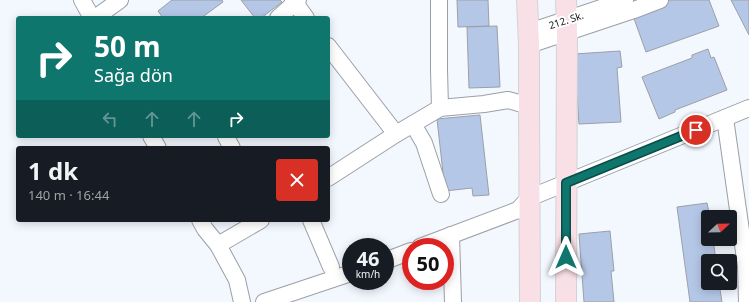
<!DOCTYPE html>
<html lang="tr">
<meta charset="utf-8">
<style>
body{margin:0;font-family:"Noto Sans",sans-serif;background:#242831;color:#f1f3f6;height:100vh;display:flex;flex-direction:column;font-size:15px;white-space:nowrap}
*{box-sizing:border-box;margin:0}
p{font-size:13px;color:#9ea1a6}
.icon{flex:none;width:22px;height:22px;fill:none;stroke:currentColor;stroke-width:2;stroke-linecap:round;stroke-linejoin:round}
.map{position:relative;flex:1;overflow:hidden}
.panel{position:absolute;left:16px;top:146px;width:314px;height:76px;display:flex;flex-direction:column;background:#171b24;border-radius:4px;box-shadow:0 2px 10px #0003}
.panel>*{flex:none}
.top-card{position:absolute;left:16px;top:16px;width:314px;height:122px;border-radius:4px;box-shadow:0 2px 10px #0003;background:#0f766e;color:#fff;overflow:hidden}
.needle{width:26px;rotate:68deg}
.buttons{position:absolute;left:701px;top:210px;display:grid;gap:8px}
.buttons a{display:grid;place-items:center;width:36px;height:36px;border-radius:4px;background:#171b24;box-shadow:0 2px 10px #0003;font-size:20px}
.speed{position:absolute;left:342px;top:238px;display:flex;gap:8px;font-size:20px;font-weight:700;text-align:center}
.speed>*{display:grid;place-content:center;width:52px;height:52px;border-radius:50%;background:#171b24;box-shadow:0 2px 10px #0003;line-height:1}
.speed small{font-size:10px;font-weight:400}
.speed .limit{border:6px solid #d22;background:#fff;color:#111}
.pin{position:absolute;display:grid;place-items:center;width:34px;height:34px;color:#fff;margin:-17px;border:2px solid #fff;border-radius:50%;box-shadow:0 1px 4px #0007}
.me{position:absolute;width:44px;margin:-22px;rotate:0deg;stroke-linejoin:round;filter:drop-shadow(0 0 3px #0008)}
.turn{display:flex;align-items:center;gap:14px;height:84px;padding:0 12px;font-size:18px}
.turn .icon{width:52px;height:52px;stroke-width:2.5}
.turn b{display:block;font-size:28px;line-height:34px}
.lanes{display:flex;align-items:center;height:38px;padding:0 12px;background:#0003;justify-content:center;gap:20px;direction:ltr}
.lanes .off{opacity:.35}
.round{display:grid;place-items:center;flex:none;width:42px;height:42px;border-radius:4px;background:#242831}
.summary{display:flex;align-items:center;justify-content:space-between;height:68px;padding:0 12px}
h1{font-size:24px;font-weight:700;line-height:30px}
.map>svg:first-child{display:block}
.building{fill:#b5c7e7;stroke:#9ca0a6}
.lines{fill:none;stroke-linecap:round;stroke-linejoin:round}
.minor-casing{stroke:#9b9fa6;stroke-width:18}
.major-casing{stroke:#d3d3d4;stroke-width:22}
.minor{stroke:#fff;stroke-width:16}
.major{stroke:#f9dfe6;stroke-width:20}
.route-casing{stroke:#0a4d48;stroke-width:10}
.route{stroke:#0f766e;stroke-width:7}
.labels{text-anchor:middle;stroke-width:4;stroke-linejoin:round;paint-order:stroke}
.street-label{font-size:10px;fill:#0c0d0f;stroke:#fff}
</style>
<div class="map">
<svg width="749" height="302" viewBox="0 0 749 302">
<rect width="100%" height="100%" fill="#f3f7fe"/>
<g class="building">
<polygon points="172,0 222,0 223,2 201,18 163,18 158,11"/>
<polygon points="241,0 280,0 282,2 261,18 255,18"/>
<polygon points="457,0 488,0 489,26 458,27"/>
<polygon points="668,0 709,0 719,26 646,52 632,13"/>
<polygon points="731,0 749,0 749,35"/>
<polygon points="497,26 500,87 469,88 467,27"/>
<polygon points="708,49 711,58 714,57 727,90 675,110 675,112 659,119 642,77 692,58 692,55"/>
<polygon points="620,51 622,67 617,68 621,122 579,124 574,54"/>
<polygon points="480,115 489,195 473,196 472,188 445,191 437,119"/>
<polygon points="707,203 710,217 708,217 708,239 713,239 716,261 708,261 708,283 719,283 722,302 690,302 677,207"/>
<polygon points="610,231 614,271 611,271 614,302 584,302 579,234"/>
</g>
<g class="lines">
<g class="minor-casing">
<g id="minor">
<polyline points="82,0 92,18"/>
<polyline points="293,0 306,18"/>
<polyline points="439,0 439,70 440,108"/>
<polyline points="95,18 120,0"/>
<polyline points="278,18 298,0"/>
<polyline points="529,32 625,0"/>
<polyline points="529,45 634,10 660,0"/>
<polyline points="328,46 396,134"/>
<polyline points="725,118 746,266 747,302"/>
<polyline points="413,124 424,143 441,194"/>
<polyline points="151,136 158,148"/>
<polyline points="226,137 232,148"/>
<polyline points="328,178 396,134 440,108 484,104 508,100 529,106"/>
<polyline points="200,220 205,229 218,245 237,280 242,302"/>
<polyline points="311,220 331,267"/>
<polyline points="451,235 453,302"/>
<polyline points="218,245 261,220"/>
<polyline points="420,247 518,210 529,198 749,108"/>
<polyline points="385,261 411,251"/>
<polyline points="264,302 351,273"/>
</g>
</g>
<g class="major-casing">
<g id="major">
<polyline points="527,0 529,45 529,106 530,302"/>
<polyline points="566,0 567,33 566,302"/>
</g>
</g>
<use href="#minor" class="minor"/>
<use href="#major" class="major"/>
</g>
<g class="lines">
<g class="route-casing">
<polyline id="route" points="566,257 566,183 696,130"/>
</g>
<use href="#route" class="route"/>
</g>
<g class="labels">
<g class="street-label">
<text transform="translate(566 20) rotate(-18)" y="4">212. Sk.</text>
</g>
</g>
</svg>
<div class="buttons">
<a><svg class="needle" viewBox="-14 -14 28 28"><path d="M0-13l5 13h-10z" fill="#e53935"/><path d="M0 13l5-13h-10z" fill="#9ea1a6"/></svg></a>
<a><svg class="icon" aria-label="search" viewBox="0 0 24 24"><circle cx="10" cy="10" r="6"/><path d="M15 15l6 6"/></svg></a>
</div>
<div class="speed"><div>46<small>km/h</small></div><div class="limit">50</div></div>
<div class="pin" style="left:696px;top:130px;background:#d93025"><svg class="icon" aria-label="arrive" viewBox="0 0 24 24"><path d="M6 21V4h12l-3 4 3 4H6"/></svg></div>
<svg class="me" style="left:566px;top:257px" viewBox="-20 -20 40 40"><path d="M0-17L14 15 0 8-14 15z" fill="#0f766e" stroke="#fff" stroke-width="4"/></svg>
<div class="top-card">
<div class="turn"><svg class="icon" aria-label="right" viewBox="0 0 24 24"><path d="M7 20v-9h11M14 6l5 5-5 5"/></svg><div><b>50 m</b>Sağa dön</div></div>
<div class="lanes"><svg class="icon off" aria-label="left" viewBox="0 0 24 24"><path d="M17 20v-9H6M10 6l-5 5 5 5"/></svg><svg class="icon off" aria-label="ahead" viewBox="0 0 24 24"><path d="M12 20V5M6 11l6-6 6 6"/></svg><svg class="icon off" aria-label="ahead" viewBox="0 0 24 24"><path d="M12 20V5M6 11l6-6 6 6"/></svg><svg class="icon" aria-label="right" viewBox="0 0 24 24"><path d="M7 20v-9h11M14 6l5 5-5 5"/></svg></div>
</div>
<section class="panel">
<div class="summary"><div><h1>1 dk</h1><p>140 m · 16:44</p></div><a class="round" style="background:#d93025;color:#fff"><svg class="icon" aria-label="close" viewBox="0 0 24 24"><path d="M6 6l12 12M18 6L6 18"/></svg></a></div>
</section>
</div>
